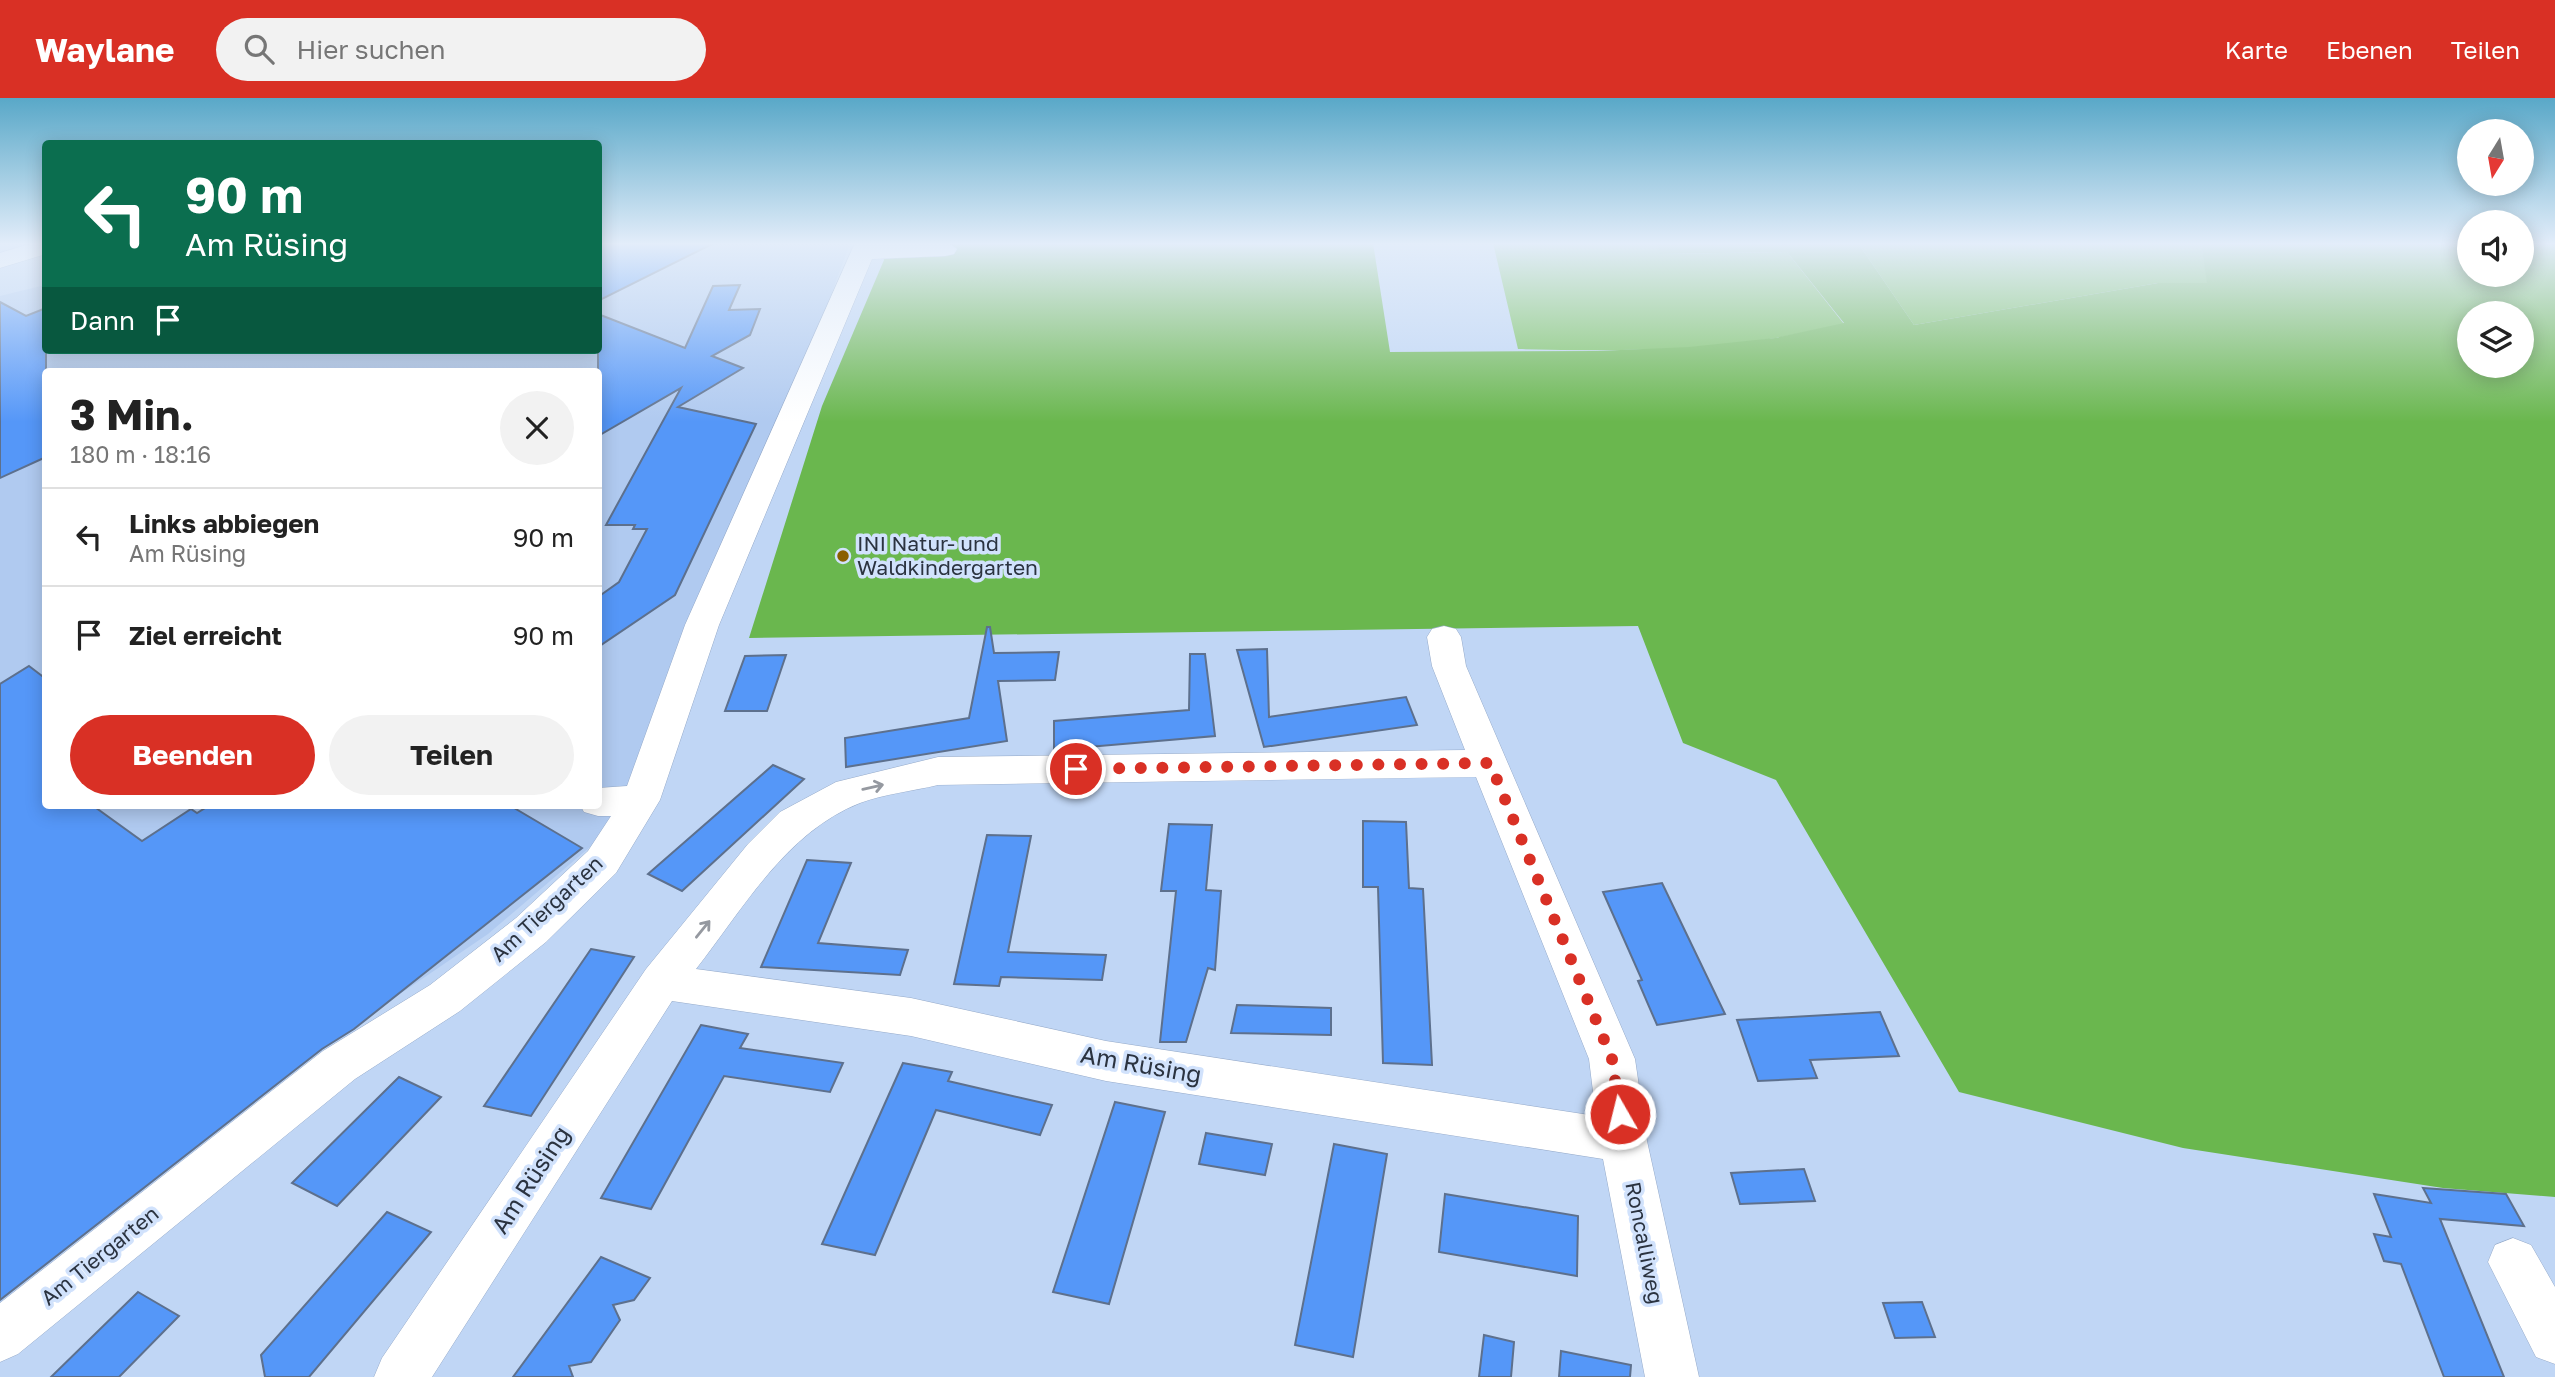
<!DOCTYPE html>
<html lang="de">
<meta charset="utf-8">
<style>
body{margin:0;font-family:"Golos Text",sans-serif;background:#f2f2f2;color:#222;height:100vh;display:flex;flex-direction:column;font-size:26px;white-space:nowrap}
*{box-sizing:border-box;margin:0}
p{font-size:23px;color:#767676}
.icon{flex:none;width:38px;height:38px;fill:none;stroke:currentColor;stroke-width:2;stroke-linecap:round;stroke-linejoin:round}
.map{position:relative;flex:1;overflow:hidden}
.sheet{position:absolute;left:42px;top:270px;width:560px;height:441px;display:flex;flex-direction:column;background:#fff;border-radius:7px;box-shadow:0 4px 18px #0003}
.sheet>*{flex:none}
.top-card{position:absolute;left:42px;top:42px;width:560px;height:214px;border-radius:7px;box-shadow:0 4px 18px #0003;background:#0b6e4f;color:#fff;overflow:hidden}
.needle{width:46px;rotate:191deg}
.fabs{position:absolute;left:2457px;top:21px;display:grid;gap:14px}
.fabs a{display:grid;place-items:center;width:77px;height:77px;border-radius:50%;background:#fff;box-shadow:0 4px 18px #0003;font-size:35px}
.pin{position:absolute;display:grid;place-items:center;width:60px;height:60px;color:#fff;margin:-30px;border:4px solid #fff;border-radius:50%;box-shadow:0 2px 7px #0007}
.me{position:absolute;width:77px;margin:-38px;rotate:352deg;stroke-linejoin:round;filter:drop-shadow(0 0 5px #0008)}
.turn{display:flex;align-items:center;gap:24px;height:147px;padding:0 28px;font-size:32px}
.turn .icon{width:91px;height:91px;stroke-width:2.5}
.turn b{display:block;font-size:49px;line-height:60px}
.then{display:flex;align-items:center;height:66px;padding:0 28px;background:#0003;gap:14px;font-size:26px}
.round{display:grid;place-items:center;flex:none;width:74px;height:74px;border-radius:37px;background:#f2f2f2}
.summary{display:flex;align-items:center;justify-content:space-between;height:119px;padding:0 28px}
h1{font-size:42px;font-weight:700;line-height:52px}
.action{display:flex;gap:14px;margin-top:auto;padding:14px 28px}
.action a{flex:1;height:80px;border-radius:42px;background:#d93025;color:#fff;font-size:28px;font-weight:700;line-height:80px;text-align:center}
.action a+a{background:#f2f2f2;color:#222}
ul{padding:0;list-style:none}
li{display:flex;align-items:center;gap:21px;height:98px;padding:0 28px;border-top:2px solid #e0e0e0}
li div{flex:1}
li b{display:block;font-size:26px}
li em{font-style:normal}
header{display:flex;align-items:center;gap:42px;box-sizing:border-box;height:98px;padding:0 35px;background:#d93025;color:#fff}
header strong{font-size:33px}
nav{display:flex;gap:38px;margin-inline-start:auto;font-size:24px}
.search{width:490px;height:63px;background:#f2f2f2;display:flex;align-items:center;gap:18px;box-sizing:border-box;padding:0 24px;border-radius:38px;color:#767676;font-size:26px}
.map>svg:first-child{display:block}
.built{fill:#b0caf0;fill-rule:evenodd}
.green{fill:#77c15c}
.forest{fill:#6ab74e;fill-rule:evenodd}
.building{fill:#5597f8;stroke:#5d708d;stroke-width:2}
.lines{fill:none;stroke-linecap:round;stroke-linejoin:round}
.minor-casing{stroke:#95aac9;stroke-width:1}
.minor{fill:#fff;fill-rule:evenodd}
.oneway{stroke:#9599a0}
.route{stroke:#d93025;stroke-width:12;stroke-dasharray:0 21.6}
.poi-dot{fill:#8a5f00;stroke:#d1e2fc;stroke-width:2.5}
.labels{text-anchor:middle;stroke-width:7;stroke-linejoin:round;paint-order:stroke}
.poi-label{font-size:21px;fill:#2b3340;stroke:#d1e2fc;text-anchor:start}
.street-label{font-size:21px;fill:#2b3340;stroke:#d1e2fc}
.near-street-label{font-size:24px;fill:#2b3340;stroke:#d1e2fc}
</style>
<header>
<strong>Waylane</strong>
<div class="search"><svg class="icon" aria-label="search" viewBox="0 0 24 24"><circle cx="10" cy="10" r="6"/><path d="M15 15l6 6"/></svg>Hier suchen</div>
<nav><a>Karte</a><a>Ebenen</a><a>Teilen</a></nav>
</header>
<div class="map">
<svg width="2555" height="1279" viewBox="0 0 2555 1279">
<rect width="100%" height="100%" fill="#c0d6f5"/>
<path class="built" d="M599,145H850L806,266L629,709L597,743L488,836L306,960L0,1204V198L45,187L46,252H598ZM46,273H598V707H46Z"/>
<g class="green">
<path d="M1493,145H1656L1661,156L1787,154L1844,226C1822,230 1799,236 1776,240C1692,254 1604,253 1518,251Z"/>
<polygon points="1858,145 2201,145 2208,185 2158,185 1914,227"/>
</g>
<path class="forest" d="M881,145H1373L1390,254L1597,253L1689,249L1775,240L1844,225L1787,154L1660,156L1656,145H1858L1914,227L2158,185H2207L2201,145H2469V177H2522V145H2555V1099L2443,1090L2183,1050L1959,994L1776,682L1683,645L1638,528L749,540L822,308L884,162ZM2469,215H2522V268H2469Z"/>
<g class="building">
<polygon points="598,145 714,145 598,203"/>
<polygon points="740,187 729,212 760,211 750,237 712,258 743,270 678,309 756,326 675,497 598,549 598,499 619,484 647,431 633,431 635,427 606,427 681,290 598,338 598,216 685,250 713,188"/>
<polygon points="0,204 26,218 46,210 46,359 0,380"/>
<polygon points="987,529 990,529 994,555 1059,554 1055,582 998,583 1007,643 846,669 845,640 969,620"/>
<polygon points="1267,551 1269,619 1406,599 1417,627 1264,649 1237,552"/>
<polygon points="1190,556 1205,556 1215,638 1054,652 1054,623 1189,612"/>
<polygon points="786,557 767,613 725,613 745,558"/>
<polygon points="29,568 46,581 46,707 92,707 142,743 191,711 197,715 210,707 509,707 582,750 354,931 322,951 0,1202 0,586"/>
<polygon points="773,667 804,681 682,793 648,776"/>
<polygon points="1363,723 1406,724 1409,790 1423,791 1432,967 1383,965 1378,789 1363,789"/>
<polygon points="1169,726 1212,727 1206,792 1221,793 1215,872 1208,870 1186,944 1160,944 1176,793 1161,793"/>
<polygon points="987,737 1031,738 1008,854 1106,857 1102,882 1001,879 999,888 954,886"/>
<polygon points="807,762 851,765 818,845 908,852 900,877 761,869"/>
<polygon points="1662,785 1725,916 1657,927 1638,883 1642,882 1603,794"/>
<polygon points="591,851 634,859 531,1018 484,1008"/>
<polygon points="1237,907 1331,910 1331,937 1231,935"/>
<polygon points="1880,914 1899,958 1810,962 1817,980 1758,983 1737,922"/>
<polygon points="701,927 748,936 740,950 843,965 830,994 724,978 651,1111 601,1100"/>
<polygon points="903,965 952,974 948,983 1052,1007 1040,1037 936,1012 875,1157 822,1146"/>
<polygon points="399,979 441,999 337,1108 292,1085"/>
<polygon points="1115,1004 1165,1014 1109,1206 1053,1194"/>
<polygon points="1206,1035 1272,1046 1265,1077 1199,1066"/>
<polygon points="1334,1046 1387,1056 1353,1259 1295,1247"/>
<polygon points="1804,1071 1815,1103 1740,1106 1731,1075"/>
<polygon points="2423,1090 2506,1096 2524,1128 2440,1121 2504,1279 2444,1279 2401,1166 2384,1163 2374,1136 2391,1139 2374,1096 2431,1105"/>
<polygon points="1445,1096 1578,1118 1577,1178 1439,1154"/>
<polygon points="387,1114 431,1134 309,1279 265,1279 261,1257"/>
<polygon points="601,1159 650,1180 634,1202 613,1207 620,1222 591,1264 569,1268 573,1279 513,1279"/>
<polygon points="138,1194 179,1218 119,1279 51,1279"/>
<polygon points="1922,1204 1935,1239 1895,1240 1883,1205"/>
<polygon points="1484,1237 1514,1244 1511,1279 1479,1279"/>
<polygon points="1561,1253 1631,1267 1630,1279 1559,1279"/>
</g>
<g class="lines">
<g class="minor-casing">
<g id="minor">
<polygon points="33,145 46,145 46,156 0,170 0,155"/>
<polygon points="855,145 948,145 957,151 954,156 945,158 872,161 719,527 660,702 616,775 546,844 460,913 355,981 18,1256 0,1264 0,1205 323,953 430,887 516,820 588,753 611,718 598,718 584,714 580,707 598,707 598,690 627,688 685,527"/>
<path d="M1444,528L1456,531L1461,539L1466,568L1635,961L1647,1043L1699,1279H1645L1603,1061L1106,983L911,938L672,903L432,1279H374L382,1260L646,871L748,746L780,714L836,684L938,659L1465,652L1432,568L1427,539L1432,531ZM1476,679L1589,961L1596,1018L1106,943L911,900L696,871C743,811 786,734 860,705C884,696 913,693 938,687Z"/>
<polygon points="2513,1140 2531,1147 2555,1189 2555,1266 2536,1259 2488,1164 2495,1147"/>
</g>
</g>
<use href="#minor" class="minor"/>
</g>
<defs><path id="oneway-shaft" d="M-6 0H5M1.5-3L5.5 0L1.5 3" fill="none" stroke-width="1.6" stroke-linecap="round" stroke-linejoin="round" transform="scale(1.75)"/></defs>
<g class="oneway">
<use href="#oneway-shaft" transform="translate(873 689) rotate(-13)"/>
<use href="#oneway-shaft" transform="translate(703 831) rotate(-51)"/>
</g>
<linearGradient id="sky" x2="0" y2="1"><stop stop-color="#59a8c8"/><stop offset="0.45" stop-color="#e3edfa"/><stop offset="1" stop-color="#e3edfa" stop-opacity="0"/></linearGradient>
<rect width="2555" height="324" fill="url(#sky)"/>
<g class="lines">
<polyline class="route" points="1076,671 1490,665 1612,961 1620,1016"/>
</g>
<circle class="poi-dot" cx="843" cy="458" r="7"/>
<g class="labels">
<g class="poi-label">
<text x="857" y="453">INI Natur- und<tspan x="857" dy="24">Waldkindergarten</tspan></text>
</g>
<g class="street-label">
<text transform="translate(547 811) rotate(-43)" y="7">Am Tiergarten</text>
<text transform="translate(1644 1145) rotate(79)" y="7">Roncalliweg</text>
<text transform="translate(100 1158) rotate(-39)" y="7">Am Tiergarten</text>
</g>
<g class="near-street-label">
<text transform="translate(1141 967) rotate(10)" y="8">Am Rüsing</text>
<text transform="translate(531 1082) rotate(-57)" y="8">Am Rüsing</text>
</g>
</g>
</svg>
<div class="fabs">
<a><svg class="needle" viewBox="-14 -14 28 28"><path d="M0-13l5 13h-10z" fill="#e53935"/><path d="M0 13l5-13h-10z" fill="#767676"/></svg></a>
<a><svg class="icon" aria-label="sound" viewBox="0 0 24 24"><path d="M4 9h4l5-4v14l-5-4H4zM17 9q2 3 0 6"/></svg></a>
<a><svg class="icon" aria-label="layers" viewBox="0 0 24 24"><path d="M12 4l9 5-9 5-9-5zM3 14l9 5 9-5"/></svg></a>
</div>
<div class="pin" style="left:1076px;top:671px;background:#d93025"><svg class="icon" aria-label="arrive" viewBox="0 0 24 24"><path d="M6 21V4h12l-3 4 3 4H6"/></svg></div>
<svg class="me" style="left:1620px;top:1016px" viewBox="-20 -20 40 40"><circle r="17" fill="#d93025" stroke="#fff" stroke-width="3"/><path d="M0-11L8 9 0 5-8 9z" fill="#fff"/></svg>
<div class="top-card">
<div class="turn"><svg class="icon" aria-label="left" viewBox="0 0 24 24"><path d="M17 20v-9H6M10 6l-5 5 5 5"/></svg><div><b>90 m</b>Am Rüsing</div></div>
<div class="then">Dann<svg class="icon" aria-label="arrive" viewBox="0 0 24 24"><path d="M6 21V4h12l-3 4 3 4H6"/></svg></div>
</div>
<section class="sheet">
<div class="summary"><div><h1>3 Min.</h1><p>180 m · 18:16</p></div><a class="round"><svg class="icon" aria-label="close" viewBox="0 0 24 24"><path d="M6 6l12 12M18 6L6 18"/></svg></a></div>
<ul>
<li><svg class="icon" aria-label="left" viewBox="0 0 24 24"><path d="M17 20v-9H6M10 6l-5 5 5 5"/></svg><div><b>Links abbiegen</b><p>Am Rüsing</p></div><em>90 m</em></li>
<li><svg class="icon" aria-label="arrive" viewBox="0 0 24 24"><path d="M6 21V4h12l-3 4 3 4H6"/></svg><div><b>Ziel erreicht</b></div><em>90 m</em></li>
</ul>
<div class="action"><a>Beenden</a><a>Teilen</a></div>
</section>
</div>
